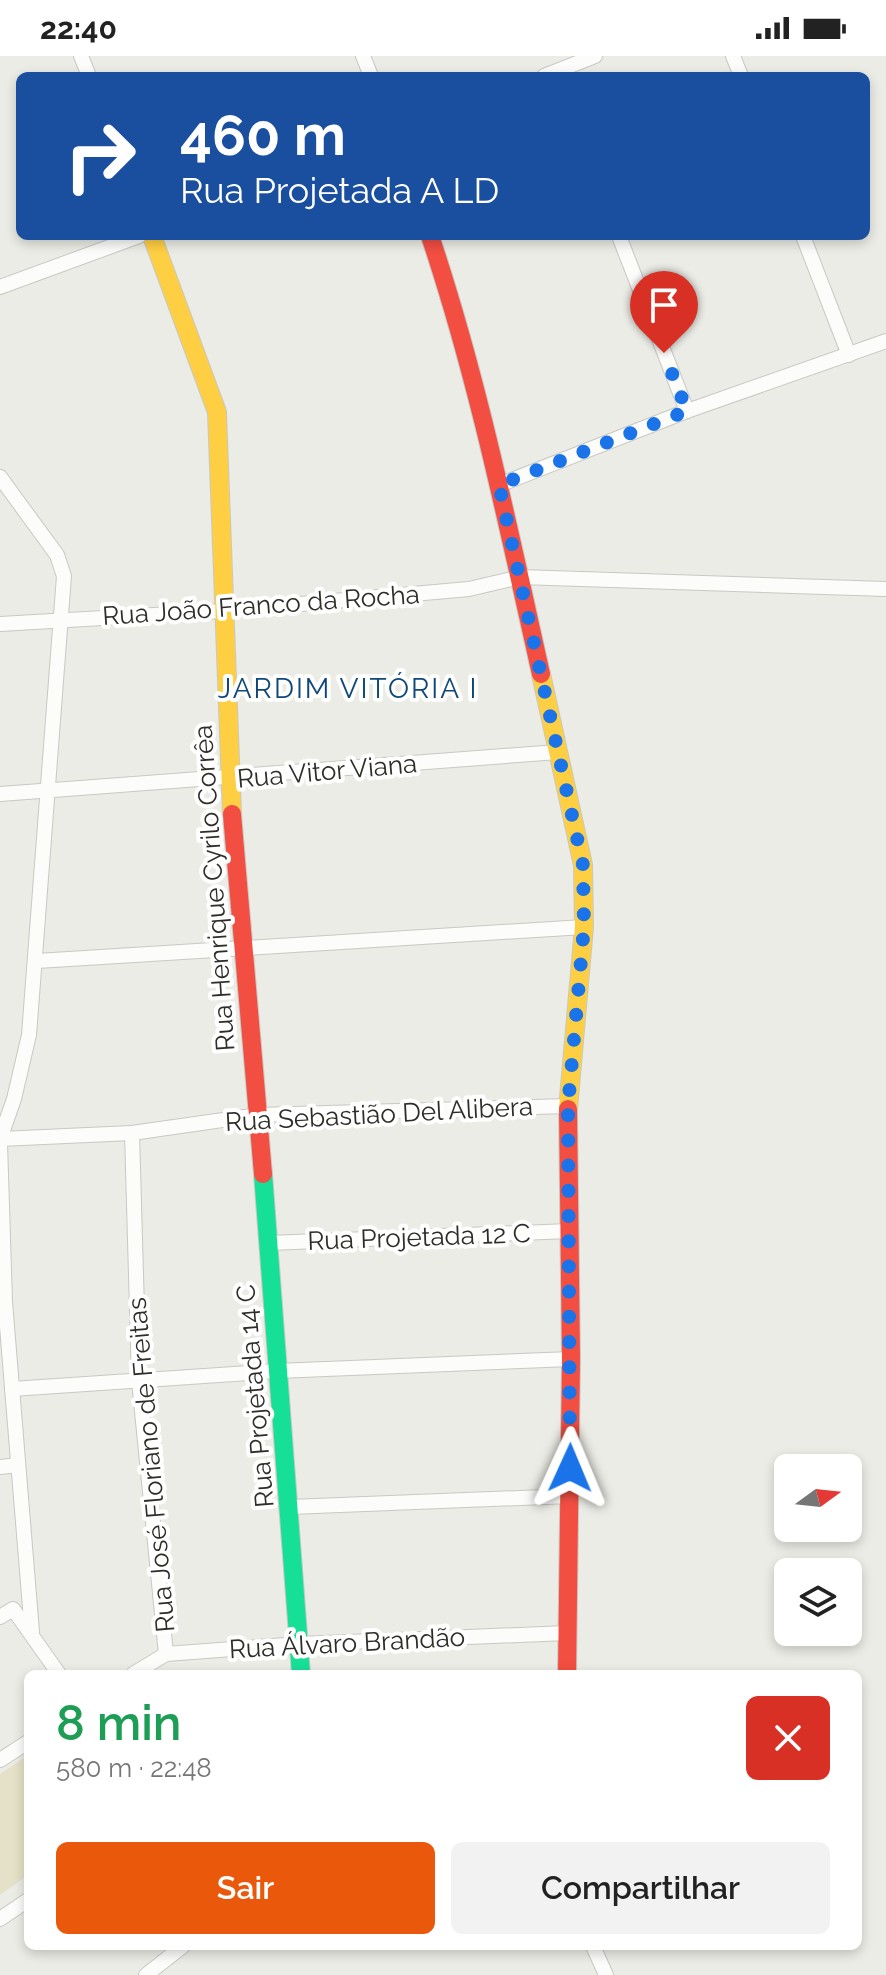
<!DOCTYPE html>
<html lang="pt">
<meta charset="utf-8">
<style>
body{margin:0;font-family:Raleway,sans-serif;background:#f2f2f2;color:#222;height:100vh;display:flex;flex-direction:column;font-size:30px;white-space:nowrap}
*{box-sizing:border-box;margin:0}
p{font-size:26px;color:#767676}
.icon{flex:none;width:44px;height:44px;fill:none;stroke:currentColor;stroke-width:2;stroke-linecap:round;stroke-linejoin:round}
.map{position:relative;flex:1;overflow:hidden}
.details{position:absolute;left:24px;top:1614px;width:838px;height:280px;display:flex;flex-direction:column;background:#fff;border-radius:12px;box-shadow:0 4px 12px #0003}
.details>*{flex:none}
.banner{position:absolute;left:16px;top:16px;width:854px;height:168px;border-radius:12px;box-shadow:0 4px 12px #0003;background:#1a4fa0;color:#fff;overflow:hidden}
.needle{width:52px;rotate:75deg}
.controls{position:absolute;left:774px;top:1398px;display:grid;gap:16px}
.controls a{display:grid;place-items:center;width:88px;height:88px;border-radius:12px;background:#fff;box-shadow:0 4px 12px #0003;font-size:40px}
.pin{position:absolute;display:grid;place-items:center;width:68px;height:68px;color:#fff;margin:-82px -34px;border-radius:50% 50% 50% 0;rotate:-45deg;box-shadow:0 0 8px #0007}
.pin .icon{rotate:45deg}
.me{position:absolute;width:88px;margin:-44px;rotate:1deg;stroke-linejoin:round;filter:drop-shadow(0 0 6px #0008)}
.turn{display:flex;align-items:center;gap:28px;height:168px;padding:0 32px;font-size:36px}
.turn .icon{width:104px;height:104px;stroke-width:2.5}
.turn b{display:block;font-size:56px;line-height:68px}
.round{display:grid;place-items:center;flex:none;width:84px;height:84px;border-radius:12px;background:#f2f2f2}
.head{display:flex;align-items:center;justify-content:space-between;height:136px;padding:0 32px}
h1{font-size:48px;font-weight:600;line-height:60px;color:#1e9e55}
.primary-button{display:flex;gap:16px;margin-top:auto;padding:16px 32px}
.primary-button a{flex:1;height:92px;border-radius:12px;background:#ea580c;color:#fff;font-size:32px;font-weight:600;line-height:92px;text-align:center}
.primary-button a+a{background:#f2f2f2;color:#222}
.status{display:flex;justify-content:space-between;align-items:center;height:56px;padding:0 40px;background:#fff;direction:ltr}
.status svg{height:22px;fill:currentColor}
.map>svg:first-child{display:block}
.green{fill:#e5e1c8}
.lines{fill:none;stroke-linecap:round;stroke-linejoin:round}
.street-casing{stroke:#c8c8c4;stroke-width:16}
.fast-casing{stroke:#c8c8c4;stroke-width:20}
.slow-casing{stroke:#c8c8c4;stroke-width:20}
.jam-casing{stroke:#c8c8c4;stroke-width:20}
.street{stroke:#fcfcfb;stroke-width:14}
.fast{stroke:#16e098;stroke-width:18}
.slow{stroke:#ffcf43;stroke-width:18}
.jam{stroke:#f24e42;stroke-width:18}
.route{stroke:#1a73e8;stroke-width:14;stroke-dasharray:0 25.2}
.labels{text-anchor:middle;stroke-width:8;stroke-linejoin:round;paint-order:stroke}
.street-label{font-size:26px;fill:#2e2e29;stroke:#fff}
.neighbourhood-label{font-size:28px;letter-spacing:2px;fill:#104779;stroke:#fff}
</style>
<div class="status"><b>22:40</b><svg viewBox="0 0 49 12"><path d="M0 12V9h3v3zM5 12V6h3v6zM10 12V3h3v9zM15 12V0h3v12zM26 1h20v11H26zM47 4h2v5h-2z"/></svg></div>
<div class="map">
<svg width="886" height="1919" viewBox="0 0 886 1919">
<rect width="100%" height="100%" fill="#ecece6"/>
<polygon class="green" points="28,1699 28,1819 0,1839 0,1718"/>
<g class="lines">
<g class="street-casing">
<g id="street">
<polyline points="81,0 89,20"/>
<polyline points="363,0 371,20"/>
<polyline points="733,0 741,20"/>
<polyline points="544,20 595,0"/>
<polyline points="619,180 687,355"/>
<polyline points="803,180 849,299"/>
<polyline points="0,231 139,180"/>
<polyline points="0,421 57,499 64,520 29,979 14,1043 0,1083"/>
<polyline points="499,429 687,355 886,285"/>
<polyline points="0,568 222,555 469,533 520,521 886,533"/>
<polyline points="0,738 558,696"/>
<polyline points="37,905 584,871"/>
<polyline points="132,1077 139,1325 166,1598"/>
<polyline points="0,1083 132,1077 258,1059 568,1050"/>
<polyline points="0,1087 5,1246 32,1576"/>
<polyline points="269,1187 569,1175"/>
<polyline points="12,1333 277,1315 571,1303"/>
<polyline points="0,1411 18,1409"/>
<polyline points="290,1451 570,1440"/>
<polyline points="0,1561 13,1553 59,1618"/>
<polyline points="133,1618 166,1598 299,1588 567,1577"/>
<polyline points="0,1704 28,1686"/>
<polyline points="0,1863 28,1844"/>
<polyline points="593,1890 606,1919"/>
<polyline points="146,1919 183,1890"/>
</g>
</g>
<g class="fast-casing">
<polyline id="fast" points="263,1118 301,1618"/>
</g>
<g class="slow-casing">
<g id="slow">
<polyline points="152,180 217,356 232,758"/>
<polyline points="541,618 583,809 584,871 568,1053"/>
</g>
</g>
<g class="jam-casing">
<g id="jam">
<path d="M430,180C478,323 508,471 541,618"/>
<polyline points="232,758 263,1118"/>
<polyline points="567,1618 571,1303 568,1053"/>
</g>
</g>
<use href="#street" class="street"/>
<use href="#fast" class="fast"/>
<use href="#slow" class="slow"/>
<use href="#jam" class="jam"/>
</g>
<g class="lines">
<polyline class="route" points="570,1412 568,1050 584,871 583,809 499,429 687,355 664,297"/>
</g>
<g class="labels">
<g class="street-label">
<text transform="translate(261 549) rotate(-4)" y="9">Rua João Franco da Rocha</text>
<text transform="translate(327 715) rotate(-5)" y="9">Rua Vitor Viana</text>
<text transform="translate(214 832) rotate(-94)" y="9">Rua Henrique Cyrilo Corrêa</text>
<text transform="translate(379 1058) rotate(-3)" y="9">Rua Sebastião Del Alibera</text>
<text transform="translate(419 1181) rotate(-2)" y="9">Rua Projetada 12 C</text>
<text transform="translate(255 1340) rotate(-95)" y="9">Rua Projetada 14 C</text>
<text transform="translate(151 1409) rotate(-95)" y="9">Rua José Floriano de Freitas</text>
<text transform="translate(347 1587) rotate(-3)" y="9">Rua Álvaro Brandão</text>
</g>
<g class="neighbourhood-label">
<text x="348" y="642">JARDIM VITÓRIA I</text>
</g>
</g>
</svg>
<div class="controls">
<a><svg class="needle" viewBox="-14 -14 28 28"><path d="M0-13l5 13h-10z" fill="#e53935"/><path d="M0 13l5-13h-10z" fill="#767676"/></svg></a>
<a><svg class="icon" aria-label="layers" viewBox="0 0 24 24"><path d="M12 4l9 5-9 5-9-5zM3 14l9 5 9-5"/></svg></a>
</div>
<div class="pin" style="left:664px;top:297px;background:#d93025"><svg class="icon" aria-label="arrive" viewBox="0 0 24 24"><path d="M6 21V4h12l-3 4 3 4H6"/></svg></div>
<svg class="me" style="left:570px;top:1412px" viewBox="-20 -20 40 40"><path d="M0-17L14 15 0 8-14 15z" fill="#1a73e8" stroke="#fff" stroke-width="4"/></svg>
<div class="banner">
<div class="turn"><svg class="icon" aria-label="right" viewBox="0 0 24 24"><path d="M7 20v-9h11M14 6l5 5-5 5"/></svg><div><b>460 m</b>Rua Projetada A LD</div></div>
</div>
<section class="details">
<div class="head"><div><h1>8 min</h1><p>580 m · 22:48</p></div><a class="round" style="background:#d93025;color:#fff"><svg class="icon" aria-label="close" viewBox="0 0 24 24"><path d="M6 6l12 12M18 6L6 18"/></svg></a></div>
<div class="primary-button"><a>Sair</a><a>Compartilhar</a></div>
</section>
</div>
